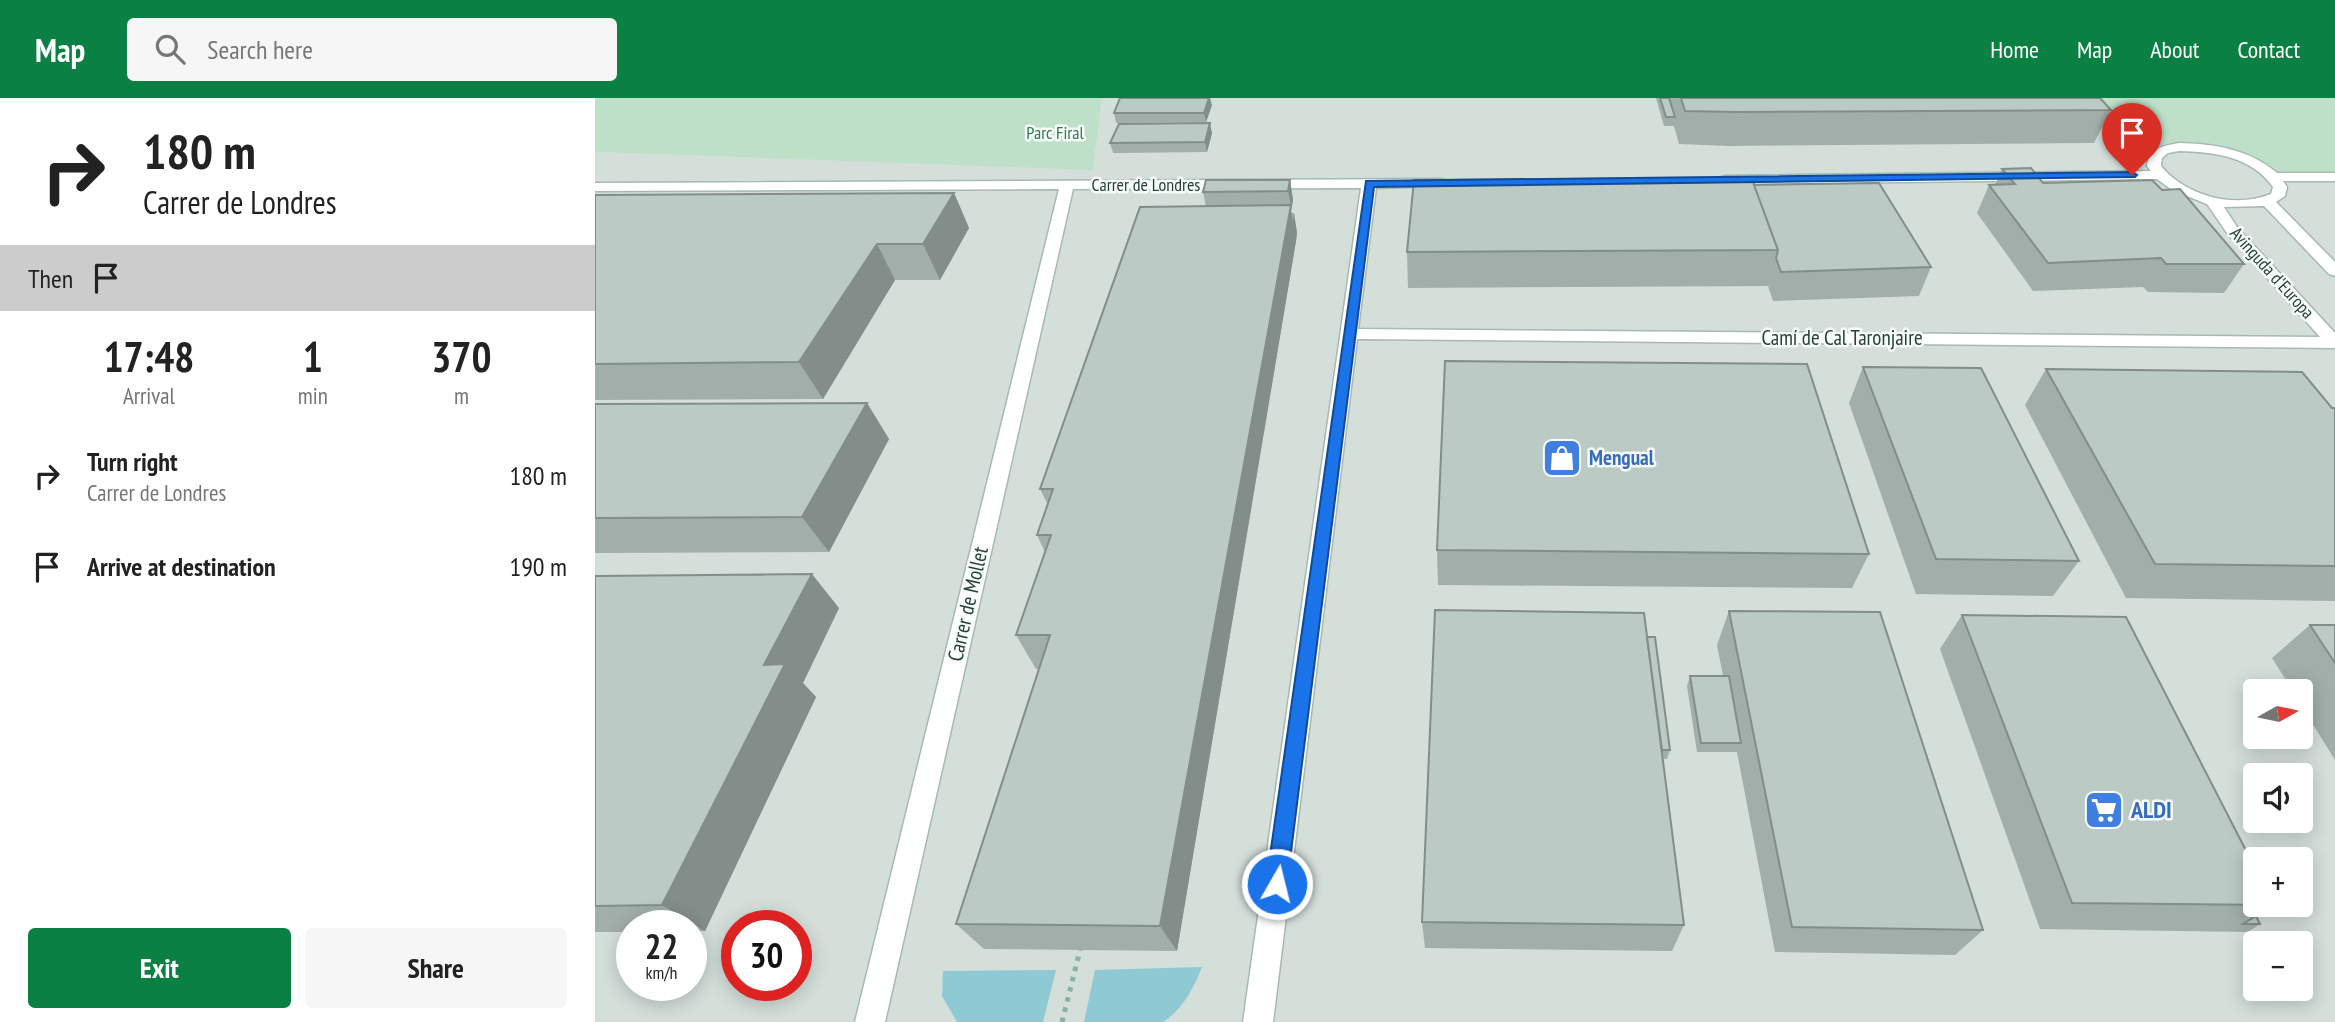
<!DOCTYPE html>
<meta charset="utf-8">
<style>
body{margin:0;font-family:"PT Sans Narrow",sans-serif;background:#f6f6f6;color:#222;height:100vh;display:flex;flex-direction:column;font-size:26px;white-space:nowrap}
*{box-sizing:border-box;margin:0}
p{font-size:23px;color:#767676}
.icon{flex:none;width:38px;height:38px;fill:none;stroke:currentColor;stroke-width:2;stroke-linecap:round;stroke-linejoin:round}
.map{position:relative;flex:1;overflow:hidden}
.drawer{display:flex;flex-direction:column;background:#fff;width:595px}
.drawer>*{flex:none}
.hud{background:#fff;color:#222;overflow:hidden}
.needle{width:46px;rotate:81deg}
.controls{position:absolute;left:1648px;top:581px;display:grid;gap:14px}
.controls a{display:grid;place-items:center;width:70px;height:70px;border-radius:7px;background:#fff;box-shadow:0 4px 18px #0003;font-size:35px}
.speed{position:absolute;left:21px;top:812px;display:flex;gap:14px;font-size:35px;font-weight:700;text-align:center}
.speed>*{display:grid;place-content:center;width:91px;height:91px;border-radius:50%;background:#fff;box-shadow:0 4px 18px #0003;line-height:1}
.speed small{font-size:18px;font-weight:400}
.speed .limit{border:10px solid #d22;background:#fff;color:#111}
.pin{position:absolute;display:grid;place-items:center;width:60px;height:60px;color:#fff;margin:-72px -30px;border-radius:50% 50% 50% 0;rotate:-45deg;box-shadow:0 0 7px #0007}
.pin .icon{rotate:45deg}
.me{position:absolute;width:77px;margin:-38px;rotate:8deg;stroke-linejoin:round;filter:drop-shadow(0 0 5px #0008)}
.turn{display:flex;align-items:center;gap:24px;height:147px;padding:0 28px;font-size:32px}
.turn .icon{width:91px;height:91px;stroke-width:2.5}
.turn b{display:block;font-size:49px;line-height:60px}
.then{display:flex;align-items:center;height:66px;padding:0 28px;background:#0003;gap:14px;font-size:26px}
.eta{display:flex;justify-content:space-evenly;align-items:center;height:119px;text-align:center}
.eta b{font-size:42px;font-weight:700;line-height:49px}
.button{display:flex;gap:14px;margin-top:auto;padding:14px 28px}
.button a{flex:1;height:80px;border-radius:7px;background:#0b8043;color:#fff;font-size:28px;font-weight:700;line-height:80px;text-align:center}
.button a+a{background:#f6f6f6;color:#222}
ul{padding:0;list-style:none}
li{display:flex;align-items:center;gap:21px;height:91px;padding:0 28px}
li div{flex:1}
li b{display:block;font-size:26px}
li em{font-style:normal}
header{display:flex;align-items:center;gap:42px;box-sizing:border-box;height:98px;padding:0 35px;background:#0b8043;color:#fff}
header strong{font-size:33px}
nav{display:flex;gap:38px;margin-inline-start:auto;font-size:24px}
.search{width:490px;height:63px;background:#f6f6f6;display:flex;align-items:center;gap:18px;box-sizing:border-box;padding:0 24px;border-radius:7px;color:#767676;font-size:26px}
main{display:flex;flex:1;min-height:0}
.map>svg:first-child{display:block}
.built{fill:#d4dfda;fill-rule:evenodd}
.green{fill:#bfe0c8}
.water{fill:#8ec9d4}
.lines{fill:none;stroke-linecap:round;stroke-linejoin:round}
.minor-casing{stroke:#a8b8b2;stroke-width:3}
.path{stroke:#86b3a5;stroke-width:5;stroke-dasharray:4.5 6;stroke-linecap:butt}
.minor{fill:#fff;fill-rule:evenodd}
.wall{fill:#a1aea9}
.shaded-wall{fill:#838d89}
.building{fill:#bbcac4;stroke:#838d89;stroke-width:2}
.route{fill:#1a73e8;stroke:#114b97;stroke-width:2}
.labels{text-anchor:middle;stroke-width:5;stroke-linejoin:round;paint-order:stroke}
.far-park-label{font-size:18px;fill:#2d7a4b;stroke:#f7fbf9}
.far-street-label{font-size:18px;fill:#24423a;stroke:#f7fbf9}
.street-label{font-size:21px;fill:#24423a;stroke:#f7fbf9}
.shop-label{font-size:21px;font-weight:bold;fill:#366cbe;stroke:#f7fbf9;text-anchor:start}
.near-shop-label{font-size:24px;font-weight:bold;fill:#366cbe;stroke:#f7fbf9;text-anchor:start}
</style>
<header>
<strong>Map</strong>
<div class="search"><svg class="icon" aria-label="search" viewBox="0 0 24 24"><circle cx="10" cy="10" r="6"/><path d="M15 15l6 6"/></svg>Search here</div>
<nav><a>Home</a><a>Map</a><a>About</a><a>Contact</a></nav>
</header>
<main>
<section class="drawer">
<div class="hud">
<div class="turn"><svg class="icon" aria-label="right" viewBox="0 0 24 24"><path d="M7 20v-9h11M14 6l5 5-5 5"/></svg><div><b>180 m</b>Carrer de Londres</div></div>
<div class="then">Then<svg class="icon" aria-label="arrive" viewBox="0 0 24 24"><path d="M6 21V4h12l-3 4 3 4H6"/></svg></div>
</div>
<div class="eta">
<div><b>17:48</b><p>Arrival</p></div>
<div><b>1</b><p>min</p></div>
<div><b>370</b><p>m</p></div>
</div>
<ul>
<li><svg class="icon" aria-label="right" viewBox="0 0 24 24"><path d="M7 20v-9h11M14 6l5 5-5 5"/></svg><div><b>Turn right</b><p>Carrer de Londres</p></div><em>180 m</em></li>
<li><svg class="icon" aria-label="arrive" viewBox="0 0 24 24"><path d="M6 21V4h12l-3 4 3 4H6"/></svg><div><b>Arrive at destination</b></div><em>190 m</em></li>
</ul>
<div class="button"><a>Exit</a><a>Share</a></div>
</section>
<div class="map">
<svg width="1740" height="924" viewBox="0 0 1740 924">
<rect width="100%" height="100%" fill="#e6efeb"/>
<path class="built" d="M507,0H1498L1539,49H1584L1740,79V924H0V54L498,71ZM1661,593H1706V639H1661ZM1661,677H1706V723H1661ZM1661,761H1706V807H1661ZM37,828H96V887H37ZM142,828H201V887H142ZM1661,845H1706V891H1661Z"/>
<g class="green">
<polygon points="0,0 507,0 498,72 0,54"/>
<polygon points="1498,0 1740,0 1740,79 1680,79 1647,59 1584,49 1560,59 1539,49"/>
</g>
<g class="water">
<path d="M607,869C599,890 587,912 568,924H489L500,872Z"/>
<polygon points="461,872 448,924 362,924 347,898 348,873"/>
</g>
<g class="lines">
<g class="minor-casing">
<path id="minor" d="M1584,45C1620,46 1654,51 1682,75H1740V83H1688L1692,89L1690,98L1681,104L1740,164V178L1734,176L1669,108L1629,109L1642,129L1740,235V250L762,241L678,924H648L766,90L478,91L290,924H260L464,91L0,93V85L845,81L850,82V88L781,90L763,231L1725,239L1632,135L1612,106L1577,92L1562,81L1129,86L1122,82L1129,78L1556,73L1552,68C1554,50 1568,48 1584,45ZM1584,53C1619,54 1656,58 1678,89L1676,96C1639,111 1591,98 1566,68L1567,60L1573,55Z"/>
</g>
<polyline class="path" points="467,924 485,852"/>
<use href="#minor" class="minor"/>
</g>
<g class="wall">
<polygon points="1061,0 1505,0 1516,12 1499,45 1134,48 1084,46 1079,28 1069,28"/>
<polygon points="617,7 611,24 521,25 519,15"/>
<polygon points="617,35 612,54 518,55 515,45"/>
<polygon points="1407,71 1448,85 1567,92 1649,166 1629,195 1553,194 1548,189 1438,193 1382,115 1394,87 1400,87"/>
<polygon points="695,82 698,102 696,113 697,115 699,115 702,135 701,143 582,853 389,851 361,826 444,571 441,571 421,537 450,454 442,437 453,407 445,391 611,109 608,94"/>
<polygon points="1159,87 1336,169 1324,198 1178,203 1173,188 813,190 812,154"/>
<polygon points="359,95 374,130 345,182 300,182 228,301 0,302 0,97"/>
<polygon points="1268,269 1484,463 1458,498 1321,496 1254,305"/>
<polygon points="1451,271 1740,310 1740,503 1531,500 1430,307"/>
<polygon points="272,305 294,341 234,454 0,455 0,306"/>
<polygon points="842,452 1274,456 1257,490 843,487"/>
<polygon points="0,478 244,510 208,585 221,599 110,833 96,833 96,828 37,828 37,834 0,834"/>
<polygon points="1134,513 1388,832 1360,857 1180,854 1142,654 1102,654 1092,588 1095,578 1128,578 1122,547"/>
<polygon points="1367,517 1679,807 1661,818 1665,826 1653,834 1445,831 1345,551"/>
<polygon points="1715,527 1740,527 1740,662 1706,607 1706,593 1698,593 1677,560"/>
<polygon points="1052,539 1075,652 1072,661 1068,661 1089,827 1077,853 830,850 827,824"/>
</g>
<g class="shaded-wall">
<polygon points="614,0 615,0 617,7 611,24 609,15"/>
<polygon points="615,25 617,35 612,54 610,44"/>
<polygon points="695,82 698,102 696,113 698,123 699,115 702,135 701,143 582,853 565,828 696,108 693,93"/>
<polygon points="359,95 374,130 345,182 328,146"/>
<polygon points="282,146 300,182 228,301 204,264"/>
<polygon points="272,305 294,341 234,454 207,419"/>
<polygon points="217,476 244,510 208,585 221,599 110,833 67,807 169,567"/>
</g>
<g class="building">
<polygon points="525,0 614,0 609,15 519,15"/>
<polygon points="1065,0 1074,0 1080,19 1071,19"/>
<polygon points="1086,0 1505,0 1516,12 1141,14 1090,13"/>
<polygon points="615,25 610,44 515,45 524,26"/>
<polygon points="1436,70 1448,85 1557,82 1567,92 1585,91 1649,166 1571,166 1566,160 1453,165 1394,87 1420,86 1407,71"/>
<polygon points="1157,80 1183,152 812,154 819,82"/>
<polygon points="611,82 695,82 693,93 608,94"/>
<polygon points="1284,85 1336,169 1186,174 1181,160 1183,152 1159,87"/>
<polygon points="359,95 328,146 282,146 204,264 0,266 0,97"/>
<polygon points="696,107 565,828 361,826 455,537 421,537 456,437 442,437 458,391 445,391 545,109"/>
<polygon points="850,263 1212,266 1274,456 842,452"/>
<polygon points="1268,269 1386,270 1484,463 1341,461"/>
<polygon points="1451,271 1707,274 1737,310 1740,310 1740,468 1560,466"/>
<polygon points="272,305 207,419 0,420 0,306"/>
<polygon points="217,476 169,567 190,566 67,807 0,808 0,478"/>
<polygon points="840,512 1049,515 1089,827 827,824"/>
<polygon points="1134,513 1285,514 1388,832 1197,829"/>
<polygon points="1367,517 1531,519 1661,772 1661,807 1679,807 1477,805"/>
<polygon points="1715,527 1740,527 1740,565"/>
<polygon points="1052,539 1060,539 1075,652 1067,652"/>
<polygon points="1095,578 1134,578 1146,645 1106,645"/>
<polygon points="1661,818 1665,826 1648,826"/>
</g>
<polygon class="route" points="1537,74 1542,77 1540,79 779,89 692,786 689,793 682,796 674,793 671,786 771,83"/>
<defs>
<g id="shop-square" transform="scale(2.0125)"><rect x="-9" y="-9" width="18" height="18" rx="4" fill="#3f7fe0" stroke="#f7fbf9"/><path d="M-5-2.5h2.3a2.7 3.5 0 0 1 5.4 0H5L5.5 6h-11ZM-1.5-2.5h3a1.5 2.3 0 0 0-3 0Z" fill="#fff"/></g>
<g id="supermarket-square" transform="scale(2.0125)"><rect x="-9" y="-9" width="18" height="18" rx="4" fill="#3f7fe0" stroke="#f7fbf9"/><path d="M-6-5.5h2.5l.6 2H6L4.5 2H-2.5L-4.4-4H-6ZM-1.5 3.2a1.3 1.3 0 1 0 .1 0ZM3 3.2a1.3 1.3 0 1 0 .1 0Z" fill="#fff"/></g>
</defs>
<g fill-rule="evenodd">
<use href="#shop-square" x="967" y="360"/>
<use href="#supermarket-square" x="1509" y="712"/>
</g>
<g class="labels">
<g class="far-park-label">
<text x="460" y="41">Parc Firal</text>
</g>
<g class="far-street-label">
<text x="551" y="93">Carrer de Londres</text>
<text transform="translate(1677 175) rotate(48)" y="6">Avinguda d'Europa</text>
</g>
<g class="street-label">
<text x="1247" y="247">Camí de Cal Taronjaire</text>
<text transform="translate(373 506) rotate(-77)" y="7">Carrer de Mollet</text>
</g>
<g class="shop-label">
<text x="994" y="367">Mengual</text>
</g>
<g class="near-shop-label">
<text x="1536" y="720">ALDI</text>
</g>
</g>
</svg>
<div class="controls">
<a><svg class="needle" viewBox="-14 -14 28 28"><path d="M0-13l5 13h-10z" fill="#e53935"/><path d="M0 13l5-13h-10z" fill="#767676"/></svg></a>
<a><svg class="icon" aria-label="sound" viewBox="0 0 24 24"><path d="M4 9h4l5-4v14l-5-4H4zM17 9q2 3 0 6"/></svg></a>
<a>+</a>
<a>−</a>
</div>
<div class="speed"><div>22<small>km/h</small></div><div class="limit">30</div></div>
<div class="pin" style="left:1537px;top:77px;background:#d93025"><svg class="icon" aria-label="arrive" viewBox="0 0 24 24"><path d="M6 21V4h12l-3 4 3 4H6"/></svg></div>
<svg class="me" style="left:682px;top:786px" viewBox="-20 -20 40 40"><circle r="17" fill="#1a73e8" stroke="#fff" stroke-width="3"/><path d="M0-11L8 9 0 5-8 9z" fill="#fff"/></svg>
</div>
</main>
